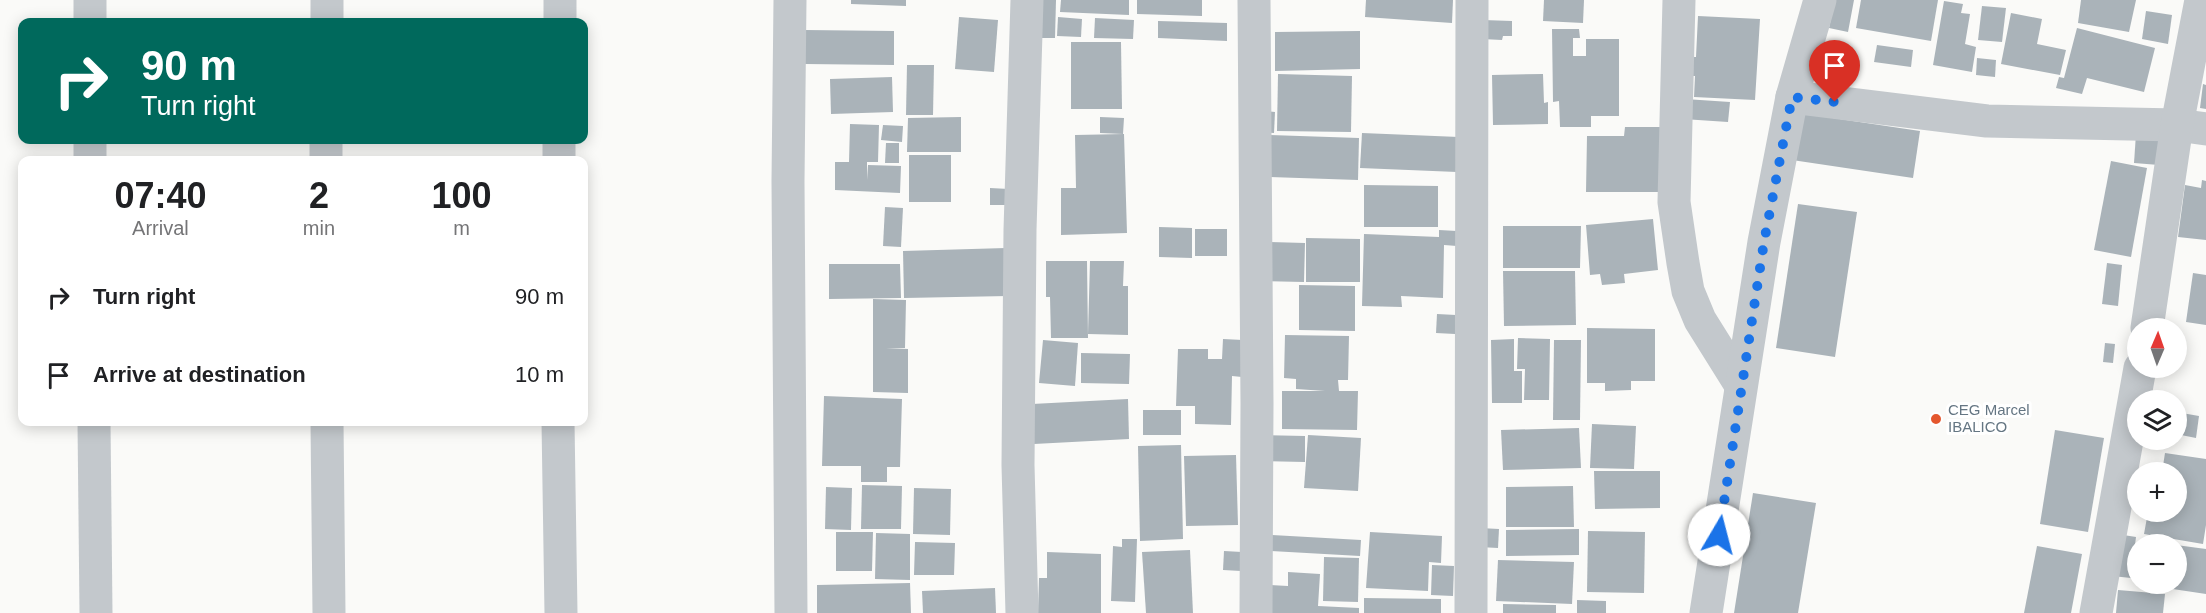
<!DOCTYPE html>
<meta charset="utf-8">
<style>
body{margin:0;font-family:Helvetica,sans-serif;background:#f6f6f6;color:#202124;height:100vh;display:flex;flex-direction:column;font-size:22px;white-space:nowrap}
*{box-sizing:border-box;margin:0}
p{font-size:20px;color:#757577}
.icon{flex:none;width:33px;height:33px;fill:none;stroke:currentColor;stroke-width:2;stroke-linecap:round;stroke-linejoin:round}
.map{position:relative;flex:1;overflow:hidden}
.side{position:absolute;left:18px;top:156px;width:570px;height:270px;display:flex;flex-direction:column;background:#fff;border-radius:12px;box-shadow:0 3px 15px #0003}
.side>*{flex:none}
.guide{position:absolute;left:18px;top:18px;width:570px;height:126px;border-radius:12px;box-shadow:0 3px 15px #0003;background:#00695c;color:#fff;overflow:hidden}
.needle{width:39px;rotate:2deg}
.controls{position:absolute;left:2127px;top:318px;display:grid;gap:12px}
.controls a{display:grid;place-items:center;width:60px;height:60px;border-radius:50%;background:#fff;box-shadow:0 3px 15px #0003;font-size:30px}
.pin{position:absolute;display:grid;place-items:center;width:51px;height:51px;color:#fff;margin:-62px -26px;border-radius:50% 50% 50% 0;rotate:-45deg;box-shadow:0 0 6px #0007}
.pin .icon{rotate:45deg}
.me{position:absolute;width:66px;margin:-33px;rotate:8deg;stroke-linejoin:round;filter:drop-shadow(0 0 4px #0008)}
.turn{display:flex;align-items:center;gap:21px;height:126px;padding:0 24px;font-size:27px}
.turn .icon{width:78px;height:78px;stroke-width:2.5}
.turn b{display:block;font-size:42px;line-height:51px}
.eta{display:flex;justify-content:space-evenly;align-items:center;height:102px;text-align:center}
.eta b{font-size:36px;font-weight:800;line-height:42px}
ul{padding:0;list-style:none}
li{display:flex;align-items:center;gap:18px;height:78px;padding:0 24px}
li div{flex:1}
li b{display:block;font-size:22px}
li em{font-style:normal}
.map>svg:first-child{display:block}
.building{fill:#aab3b9}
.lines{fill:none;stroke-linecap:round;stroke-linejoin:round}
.minor{stroke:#c3c8cc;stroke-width:33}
.route{stroke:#1a73e8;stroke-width:10;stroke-dasharray:0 18}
.poi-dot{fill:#e4572e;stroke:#fff;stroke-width:2}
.labels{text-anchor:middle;stroke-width:6;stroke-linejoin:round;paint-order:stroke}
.poi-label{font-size:15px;fill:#657683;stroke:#fff;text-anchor:start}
</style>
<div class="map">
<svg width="2206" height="613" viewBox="0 0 2206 613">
<rect width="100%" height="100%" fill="#fafaf8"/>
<g class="building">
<polygon points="851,0 906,0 906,6 851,4"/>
<polygon points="1031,0 1056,0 1055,38 1030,38"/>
<polygon points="1061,0 1129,0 1129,15 1060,12"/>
<polygon points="1137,0 1202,0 1202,16 1137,14"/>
<polygon points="1366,0 1453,0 1452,23 1365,17"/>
<polygon points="1544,0 1584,0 1583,23 1543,21"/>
<polygon points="1835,0 1854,0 1848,32 1829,28"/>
<polygon points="1861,0 1938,0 1931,41 1856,28"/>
<polygon points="2081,0 2136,0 2129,32 2078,23"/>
<polygon points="1944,1 1963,4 1961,13 1970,14 1965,44 1976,47 1972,72 1933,65"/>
<polygon points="1982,6 2006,8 2002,42 1978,40"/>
<polygon points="2146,11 2172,15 2168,44 2142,39"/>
<polygon points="2011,13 2042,19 2037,44 2066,50 2060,75 2001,64"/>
<polygon points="1698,16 1760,19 1755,100 1694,97 1695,76 1687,76 1688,57 1696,57"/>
<polygon points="959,17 998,20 994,72 955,69"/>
<polygon points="1058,17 1082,19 1081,37 1057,36"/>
<polygon points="1095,18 1134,20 1133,39 1094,38"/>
<polygon points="1483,20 1512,21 1512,36 1503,36 1502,40 1482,39"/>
<polygon points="1158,21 1227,23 1227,41 1158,38"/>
<polygon points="2077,28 2155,48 2144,92 2087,78 2082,94 2056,88 2059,77 2064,78"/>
<polygon points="1552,29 1579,29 1580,38 1573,38 1573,56 1586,56 1586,39 1619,39 1619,116 1591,116 1591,127 1560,127 1559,101 1553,102"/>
<polygon points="805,30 894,31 894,65 805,64"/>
<polygon points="1360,31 1360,69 1275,71 1275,32"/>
<polygon points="1071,42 1121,42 1122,109 1071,109"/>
<polygon points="1877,45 1913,50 1911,67 1874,62"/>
<polygon points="1977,58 1996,60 1995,77 1976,75"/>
<polygon points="907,65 934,65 933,115 906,115"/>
<polygon points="1278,74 1352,76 1351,132 1277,131"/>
<polygon points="1543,74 1544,103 1548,102 1548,124 1493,125 1492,75"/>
<polygon points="892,77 893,112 831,114 830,79"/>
<polygon points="2203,84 2206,85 2206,109 2200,108"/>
<polygon points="1685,99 1730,102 1728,122 1683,119"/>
<polygon points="1262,111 1275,112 1274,133 1261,132"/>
<polygon points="1799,113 1920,131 1913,178 1792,160"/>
<polygon points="961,117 961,152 907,152 908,118"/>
<polygon points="1100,117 1124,118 1123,134 1100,133"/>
<polygon points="850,124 879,125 878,162 867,162 867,180 868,165 901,166 900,193 835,190 835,162 849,162"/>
<polygon points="883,125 903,126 902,142 881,140"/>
<polygon points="1625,127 1665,127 1664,192 1586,192 1587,136 1624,136"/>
<polygon points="1362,133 1459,137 1457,172 1360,168"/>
<polygon points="1124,134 1127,233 1061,235 1061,188 1076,188 1075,135"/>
<polygon points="2136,134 2162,136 2159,165 2134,163"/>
<polygon points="1270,135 1359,138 1358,180 1269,177"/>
<polygon points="886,143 899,143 899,163 885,163"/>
<rect x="909" y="155" width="42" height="47"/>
<polygon points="2111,161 2147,168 2131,257 2094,250"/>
<polygon points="2202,180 2206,181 2206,240 2178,237 2185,185 2201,188"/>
<polygon points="1364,185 1438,186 1438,227 1364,227"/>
<polygon points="990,188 1009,189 1008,205 990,205"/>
<polygon points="1798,204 1857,212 1835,357 1776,348"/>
<polygon points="885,207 903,208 901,247 883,246"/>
<polygon points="1653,219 1658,270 1624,274 1625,283 1602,285 1600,274 1590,275 1586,225"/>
<polygon points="1503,226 1581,226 1580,268 1503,268"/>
<polygon points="1159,227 1192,228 1192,258 1159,257"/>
<rect x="1195" y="229" width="32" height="27"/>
<polygon points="1439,230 1457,231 1457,246 1444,245 1443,298 1401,296 1402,307 1362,306 1364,234 1439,237"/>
<polygon points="1306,238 1360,239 1360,282 1306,282"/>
<polygon points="1266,242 1305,243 1304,282 1265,281"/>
<polygon points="1006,248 1008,296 904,298 903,251"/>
<polygon points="1046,261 1087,261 1088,338 1051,338 1050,297 1046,297"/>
<polygon points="1090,261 1124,261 1123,286 1128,286 1128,335 1088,334"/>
<polygon points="2107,263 2122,265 2118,306 2102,304"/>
<polygon points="829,264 900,264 901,298 829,299"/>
<polygon points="1503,271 1575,271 1576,325 1504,326"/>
<polygon points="2193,273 2206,275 2206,325 2186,322"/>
<polygon points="1299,285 1355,286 1355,331 1299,330"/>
<polygon points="873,299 906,300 905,348 886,348 908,349 908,393 873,392"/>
<polygon points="1437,314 1456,315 1455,334 1436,333"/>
<polygon points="1587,328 1655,329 1655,381 1631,381 1631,390 1605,391 1605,383 1587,383"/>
<polygon points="1285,335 1349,336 1348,380 1338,380 1339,391 1358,391 1357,430 1282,429 1282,391 1325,391 1296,389 1296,379 1284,378"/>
<polygon points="1518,338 1550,339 1549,400 1524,400 1525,369 1517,369"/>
<polygon points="1223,339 1243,340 1242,377 1232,376 1231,425 1195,424 1195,406 1176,406 1178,349 1208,349 1208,359 1222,359"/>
<polygon points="1514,339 1514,371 1522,371 1522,403 1492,403 1491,340"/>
<polygon points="1043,340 1078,343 1075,386 1039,383"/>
<polygon points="1554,340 1581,340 1580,420 1553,420"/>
<polygon points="2105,343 2115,344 2113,363 2103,362"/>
<polygon points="1081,353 1130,354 1129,384 1081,383"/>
<polygon points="824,396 902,399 900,467 887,467 887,482 861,482 861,466 822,466"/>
<polygon points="1128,399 1129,439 1034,444 1032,404"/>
<rect x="1143" y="410" width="38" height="25"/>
<polygon points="2176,412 2199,416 2196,438 2176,434"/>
<polygon points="1592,424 1636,426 1634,469 1590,468"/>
<polygon points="1579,428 1581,468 1503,470 1501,430"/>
<polygon points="2055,430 2104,438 2088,532 2040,524"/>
<polygon points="1264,435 1305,436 1305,462 1264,461"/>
<polygon points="1308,435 1361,438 1358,491 1304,488"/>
<polygon points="1181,445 1183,539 1140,541 1138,446"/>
<polygon points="2165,453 2206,459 2206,525 2203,544 2144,534 2148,512 2176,512 2176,472 2162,472"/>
<polygon points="1236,455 1238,525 1186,526 1184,456"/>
<polygon points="1594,471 1660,471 1660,508 1595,509"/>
<polygon points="862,485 902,486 901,529 861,529"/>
<polygon points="1573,486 1574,527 1506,527 1506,487"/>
<polygon points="826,487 852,488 851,530 825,529"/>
<polygon points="914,488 951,489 950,535 913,534"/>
<polygon points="1753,493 1816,503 1798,613 1734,613"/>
<polygon points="1480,528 1499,529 1498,548 1479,547"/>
<polygon points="1579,529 1579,555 1506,556 1506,530"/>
<polygon points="1588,531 1645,532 1644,593 1587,592"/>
<polygon points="836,532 873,532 872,571 836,571"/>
<polygon points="1370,532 1442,536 1441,563 1429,562 1428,591 1366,588"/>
<polygon points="876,533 910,534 910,580 875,579"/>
<polygon points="2117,534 2136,537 2131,578 2112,576"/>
<polygon points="1272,535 1361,540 1360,556 1271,551"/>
<polygon points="1122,539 1137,539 1135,602 1111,601 1113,546 1122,547"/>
<polygon points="2141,540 2164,543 2164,544 2140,544"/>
<polygon points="915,542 955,543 954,575 914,575"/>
<polygon points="2176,545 2206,549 2206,594 2146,585 2176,584"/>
<polygon points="2037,546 2082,554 2071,613 2024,613"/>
<polygon points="1190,550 1193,613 1146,613 1142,552"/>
<polygon points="1224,551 1242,552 1241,571 1223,570"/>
<polygon points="1047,552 1101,554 1101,613 1038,613 1039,578 1047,578"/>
<polygon points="1324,557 1359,558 1358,602 1323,601"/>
<polygon points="1498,560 1574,562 1572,604 1496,601"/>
<polygon points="1432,565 1454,566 1453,596 1431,595"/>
<polygon points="1288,572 1320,574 1318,606 1359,608 1359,613 1267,613 1268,585 1288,586"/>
<polygon points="910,583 911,613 817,613 817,585"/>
<polygon points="995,588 996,613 923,613 922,591"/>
<polygon points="2118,590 2165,594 2163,613 2116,613"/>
<polygon points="1364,598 1441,599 1441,613 1364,613"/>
<polygon points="1577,600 1606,601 1606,613 1577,613"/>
<polygon points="1503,604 1556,605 1556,613 1503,613"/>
</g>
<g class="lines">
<g class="minor">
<polyline points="790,0 788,181 791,613"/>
<polyline points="1254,0 1257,403 1256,613"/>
<polyline points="1679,0 1674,202 1683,263 1688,291 1700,320 1740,384"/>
<polyline points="90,22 90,0"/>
<polyline points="327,22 327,0"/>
<polyline points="560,22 560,0"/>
<polyline points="1792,97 1987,121 2177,125 2206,129"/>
<polyline points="90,140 90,160"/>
<polyline points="326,140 326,160"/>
<polyline points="559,160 559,140"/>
<polyline points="2147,328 2177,125 2201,0"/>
<polyline points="94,422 96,613"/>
<polyline points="327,422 329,613"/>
<polyline points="558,422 561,613"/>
<polyline points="1022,613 1018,465 1020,230 1027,0"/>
<polyline points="1471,613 1472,0"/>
<polyline points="1706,613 1764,242 1792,97 1820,0"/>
<polyline points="2096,613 2140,368"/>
</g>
</g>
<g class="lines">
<polyline class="route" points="1719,535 1764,242 1792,97 1835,102"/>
</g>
<circle class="poi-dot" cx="1936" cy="419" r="6"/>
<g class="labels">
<g class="poi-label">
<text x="1948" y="415">CEG Marcel<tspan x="1948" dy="17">IBALICO</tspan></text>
</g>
</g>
</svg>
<div class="controls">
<a><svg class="needle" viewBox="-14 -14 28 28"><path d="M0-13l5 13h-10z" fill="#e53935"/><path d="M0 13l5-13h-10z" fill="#757577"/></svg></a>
<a><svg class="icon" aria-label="layers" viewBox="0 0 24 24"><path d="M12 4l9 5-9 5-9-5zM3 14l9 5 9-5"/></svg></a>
<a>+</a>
<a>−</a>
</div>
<div class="pin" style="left:1835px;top:102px;background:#d93025"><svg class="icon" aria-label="arrive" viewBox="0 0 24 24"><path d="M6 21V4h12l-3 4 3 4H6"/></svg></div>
<svg class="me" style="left:1719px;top:535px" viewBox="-20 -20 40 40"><circle r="19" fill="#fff"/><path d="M0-13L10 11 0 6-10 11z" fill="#1a73e8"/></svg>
<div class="guide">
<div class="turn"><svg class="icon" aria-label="right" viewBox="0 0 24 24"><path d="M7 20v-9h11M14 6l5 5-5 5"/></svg><div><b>90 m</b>Turn right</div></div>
</div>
<section class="side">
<div class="eta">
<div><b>07:40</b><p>Arrival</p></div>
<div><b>2</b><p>min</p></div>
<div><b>100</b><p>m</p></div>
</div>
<ul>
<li><svg class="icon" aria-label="right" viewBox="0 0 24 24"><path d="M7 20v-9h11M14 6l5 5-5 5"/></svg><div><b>Turn right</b></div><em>90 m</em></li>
<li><svg class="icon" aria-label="arrive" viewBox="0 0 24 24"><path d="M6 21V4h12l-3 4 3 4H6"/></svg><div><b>Arrive at destination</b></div><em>10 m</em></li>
</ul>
</section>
</div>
